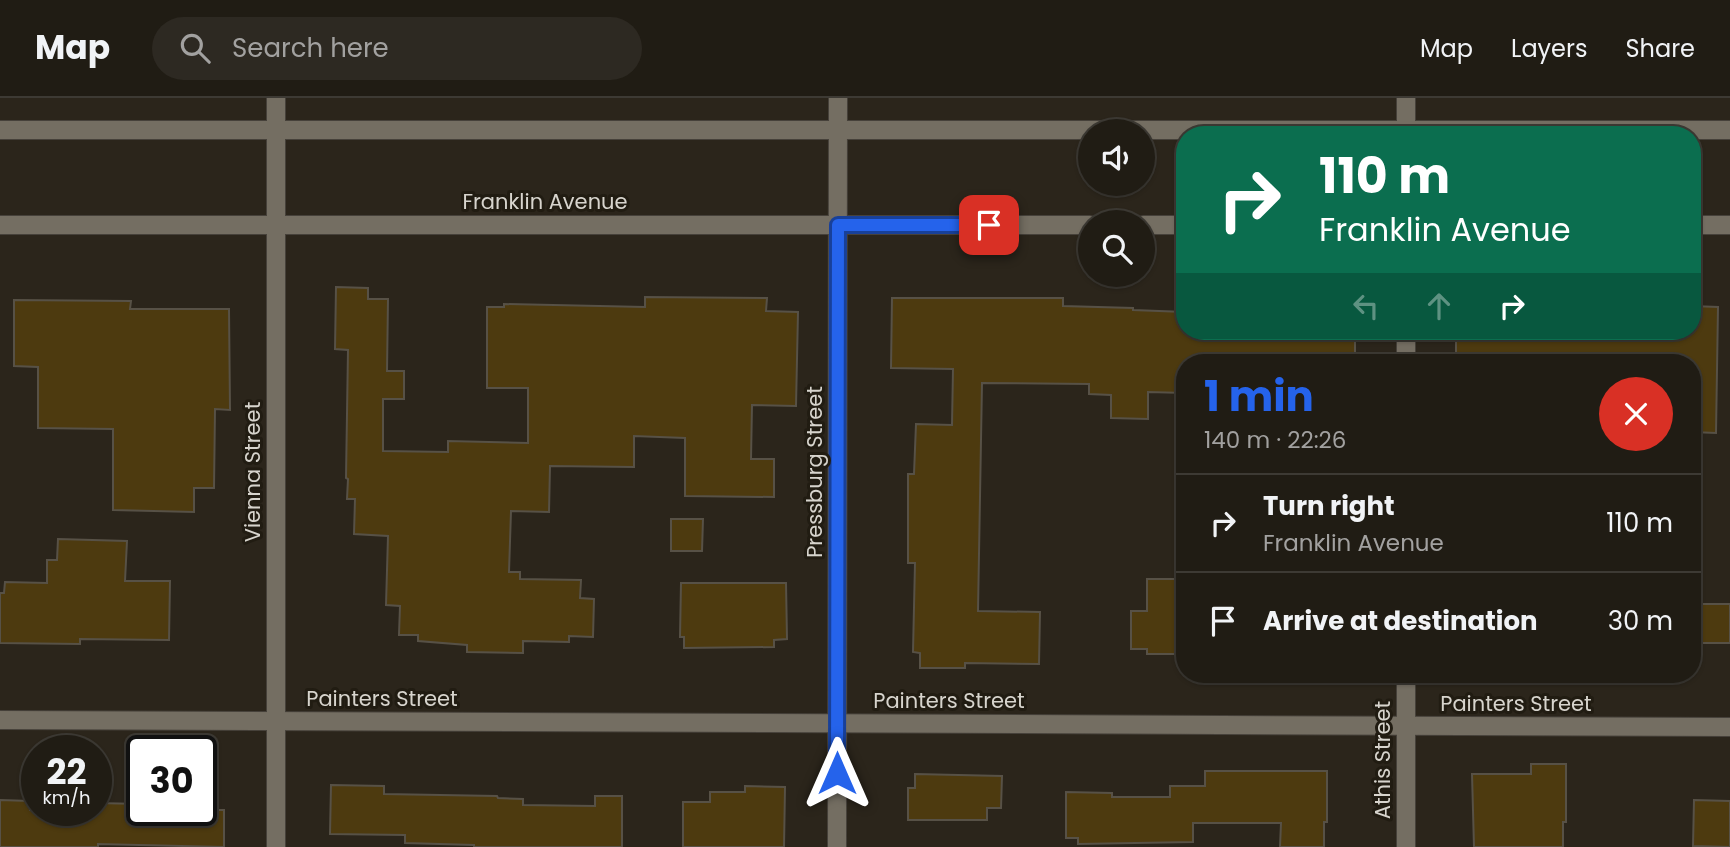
<!DOCTYPE html>
<meta charset="utf-8">
<style>
body{margin:0;font-family:Poppins,sans-serif;background:#2d2922;color:#f1f3f6;height:100vh;display:flex;flex-direction:column;font-size:26px;white-space:nowrap}
*{box-sizing:border-box;margin:0}
p{font-size:23px;color:#a2a1a0}
.icon{flex:none;width:38px;height:38px;fill:none;stroke:currentColor;stroke-width:2;stroke-linecap:round;stroke-linejoin:round}
.map{position:relative;flex:1;overflow:hidden}
.panel{position:absolute;left:1176px;top:256px;width:525px;height:329px;display:flex;flex-direction:column;background:#201c14;border-radius:28px;box-shadow:0 2px 5px #0004,0 0 0 2px #3d3a34}
.panel>*{flex:none}
.top-card{position:absolute;left:1176px;top:28px;width:525px;height:214px;border-radius:28px;box-shadow:0 2px 5px #0004,0 0 0 2px #3d3a34;background:#0b6e4f;color:#fff;overflow:hidden}
.buttons{position:absolute;left:1078px;top:21px;display:grid;gap:14px}
.buttons a{display:grid;place-items:center;width:77px;height:77px;border-radius:50%;background:#201c14;box-shadow:0 2px 5px #0004,0 0 0 2px #3d3a34;font-size:35px}
.speed{position:absolute;left:21px;top:637px;display:flex;gap:14px;font-size:35px;font-weight:700;text-align:center}
.speed>*{display:grid;place-content:center;width:91px;height:91px;border-radius:50%;background:#201c14;box-shadow:0 2px 5px #0004,0 0 0 2px #3d3a34;line-height:1}
.speed small{font-size:18px;font-weight:400}
.speed .limit{border:4px solid #111;border-radius:10px;background:#fff;color:#111}
.pin{position:absolute;display:grid;place-items:center;width:60px;height:60px;color:#fff;margin:-30px;border-radius:14px;box-shadow:0 4px 10px #0006}
.me{position:absolute;width:77px;margin:-38px;rotate:0deg;stroke-linejoin:round;filter:drop-shadow(0 0 5px #0008)}
.turn{display:flex;align-items:center;gap:24px;height:147px;padding:0 28px;font-size:32px}
.turn .icon{width:91px;height:91px;stroke-width:2.5}
.turn b{display:block;font-size:49px;line-height:60px}
.lanes{display:flex;align-items:center;height:66px;padding:0 28px;background:#0003;justify-content:center;gap:35px;direction:ltr}
.lanes .off{opacity:.35}
.round{display:grid;place-items:center;flex:none;width:74px;height:74px;border-radius:37px;background:#2d2922}
.head{display:flex;align-items:center;justify-content:space-between;height:119px;padding:0 28px}
h1{font-size:42px;font-weight:700;line-height:52px;color:#2563eb}
ul{padding:0;list-style:none}
li{display:flex;align-items:center;gap:21px;height:98px;padding:0 28px;border-top:2px solid #3d3a34}
li div{flex:1}
li b{display:block;font-size:26px}
li em{font-style:normal}
header{display:flex;align-items:center;gap:42px;box-sizing:border-box;height:98px;padding:0 35px;background:#201c14;border-bottom:2px solid #3d3a34}
header strong{font-size:33px}
nav{display:flex;gap:38px;margin-inline-start:auto;font-size:24px}
.search{width:490px;height:63px;background:#2d2922;display:flex;align-items:center;gap:18px;box-sizing:border-box;padding:0 24px;border-radius:38px;color:#a2a1a0;font-size:26px}
.map>svg:first-child{display:block}
.building{fill:#4d3a0f;stroke:#575146;stroke-width:2}
.lines{fill:none;stroke-linecap:round;stroke-linejoin:round}
.street-casing{stroke:#46413a;stroke-width:20}
.secondary-casing{stroke:#46413a;stroke-width:20}
.street{stroke:#746e62;stroke-width:18}
.secondary{stroke:#746e62;stroke-width:18}
.route-casing{stroke:#184099;stroke-width:18}
.route{stroke:#2563eb;stroke-width:12}
.labels{text-anchor:middle;stroke-width:6;stroke-linejoin:round;paint-order:stroke}
.street-label{font-size:21px;fill:#d7d4cd;stroke:#211c12}
</style>
<header>
<strong>Map</strong>
<div class="search"><svg class="icon" aria-label="search" viewBox="0 0 24 24"><circle cx="10" cy="10" r="6"/><path d="M15 15l6 6"/></svg>Search here</div>
<nav><a>Map</a><a>Layers</a><a>Share</a></nav>
</header>
<div class="map">
<svg width="1730" height="749" viewBox="0 0 1730 749">
<rect width="100%" height="100%" fill="#2b251b"/>
<g class="building">
<polygon points="336,189 368,190 368,201 388,201 387,273 404,273 404,301 383,301 383,353 448,354 448,343 528,345 528,290 487,290 487,209 504,209 504,206 645,209 645,199 767,200 766,213 798,214 796,308 752,307 751,361 774,361 774,399 685,398 685,340 634,338 634,369 550,368 549,414 511,413 509,474 520,474 520,481 581,482 580,500 594,501 593,539 569,538 569,544 523,543 523,555 467,554 467,547 418,543 418,537 399,537 400,508 386,507 388,438 354,436 355,401 347,401 348,381 346,380 348,252 335,251"/>
<polygon points="892,200 1063,200 1063,208 1133,210 1133,212 1185,214 1185,233 1355,233 1355,264 1185,264 1185,295 1148,294 1148,321 1111,320 1111,297 1089,296 1089,286 982,285 978,513 1040,514 1039,566 965,565 965,570 920,570 920,555 913,554 915,465 908,465 908,376 914,376 916,326 952,327 953,271 891,270"/>
<polygon points="14,202 131,203 130,211 229,211 230,312 215,311 214,390 194,390 194,414 113,412 113,331 38,330 38,269 14,268"/>
<polygon points="1692,208 1718,209 1716,335 1692,334 1692,264 1456,263 1456,233 1692,233"/>
<polygon points="671,421 703,421 702,453 671,453"/>
<polygon points="58,441 127,443 125,483 170,483 169,542 80,541 80,546 0,545 0,495 4,495 5,484 47,485 47,462 57,462"/>
<polygon points="1147,481 1185,481 1185,556 1147,556 1147,551 1131,551 1131,513 1147,513"/>
<polygon points="681,485 786,485 787,541 774,542 774,549 684,550 684,539 680,539"/>
<rect x="1692" y="506" width="38" height="39"/>
<polygon points="1531,666 1566,666 1566,724 1563,724 1563,749 1474,749 1472,676 1531,676"/>
<polygon points="1205,673 1327,673 1327,724 1324,724 1324,749 1280,749 1281,725 1193,725 1193,744 1078,746 1078,740 1066,740 1066,694 1112,695 1112,699 1170,699 1170,688 1205,688"/>
<polygon points="915,676 1002,678 1001,710 987,710 987,722 908,722 908,690 915,690"/>
<polygon points="331,687 384,688 384,696 497,698 498,700 523,701 523,707 595,708 595,698 622,698 622,749 474,749 474,747 405,745 405,737 330,736"/>
<polygon points="745,688 785,689 784,749 683,749 683,704 710,704 710,694 745,694"/>
<polygon points="0,702 30,703 30,712 96,712 96,705 142,706 142,712 224,712 224,749 98,746 98,749 0,749"/>
<polygon points="1694,702 1730,703 1730,749 1693,748"/>
</g>
<g class="lines">
<g class="street-casing">
<g id="street">
<polyline points="1406,37 1406,0"/>
<polyline points="1406,264 1406,233"/>
<polyline points="0,622 1730,629"/>
<polyline points="276,749 276,0"/>
<polyline points="837,749 838,0"/>
<polyline points="1406,749 1406,576"/>
</g>
</g>
<g class="secondary-casing">
<g id="secondary">
<polyline points="0,32 1730,32"/>
<polyline points="0,127 1090,127"/>
<polyline points="1143,127 1185,127"/>
<polyline points="1692,127 1730,127"/>
</g>
</g>
<use href="#street" class="street"/>
<use href="#secondary" class="secondary"/>
</g>
<g class="lines">
<g class="route-casing">
<polyline id="route" points="837,675 838,127 989,127"/>
</g>
<use href="#route" class="route"/>
</g>
<g class="labels">
<g class="street-label">
<text x="545" y="111">Franklin Avenue</text>
<text transform="translate(253 374) rotate(-90)" y="7">Vienna Street</text>
<text transform="translate(815 374) rotate(-90)" y="7">Pressburg Street</text>
<text x="382" y="608">Painters Street</text>
<text x="949" y="610">Painters Street</text>
<text x="1516" y="613">Painters Street</text>
<text transform="translate(1383 662) rotate(-90)" y="7">Athis Street</text>
</g>
</g>
</svg>
<div class="buttons">
<a><svg class="icon" aria-label="sound" viewBox="0 0 24 24"><path d="M4 9h4l5-4v14l-5-4H4zM17 9q2 3 0 6"/></svg></a>
<a><svg class="icon" aria-label="search" viewBox="0 0 24 24"><circle cx="10" cy="10" r="6"/><path d="M15 15l6 6"/></svg></a>
</div>
<div class="speed"><div>22<small>km/h</small></div><div class="limit">30</div></div>
<div class="pin" style="left:989px;top:127px;background:#d93025"><svg class="icon" aria-label="arrive" viewBox="0 0 24 24"><path d="M6 21V4h12l-3 4 3 4H6"/></svg></div>
<svg class="me" style="left:837px;top:675px" viewBox="-20 -20 40 40"><path d="M0-17L14 15 0 8-14 15z" fill="#2563eb" stroke="#fff" stroke-width="4"/></svg>
<div class="top-card">
<div class="turn"><svg class="icon" aria-label="right" viewBox="0 0 24 24"><path d="M7 20v-9h11M14 6l5 5-5 5"/></svg><div><b>110 m</b>Franklin Avenue</div></div>
<div class="lanes"><svg class="icon off" aria-label="left" viewBox="0 0 24 24"><path d="M17 20v-9H6M10 6l-5 5 5 5"/></svg><svg class="icon off" aria-label="ahead" viewBox="0 0 24 24"><path d="M12 20V5M6 11l6-6 6 6"/></svg><svg class="icon" aria-label="right" viewBox="0 0 24 24"><path d="M7 20v-9h11M14 6l5 5-5 5"/></svg></div>
</div>
<section class="panel">
<div class="head"><div><h1>1 min</h1><p>140 m · 22:26</p></div><a class="round" style="background:#d93025;color:#fff"><svg class="icon" aria-label="close" viewBox="0 0 24 24"><path d="M6 6l12 12M18 6L6 18"/></svg></a></div>
<ul>
<li><svg class="icon" aria-label="right" viewBox="0 0 24 24"><path d="M7 20v-9h11M14 6l5 5-5 5"/></svg><div><b>Turn right</b><p>Franklin Avenue</p></div><em>110 m</em></li>
<li><svg class="icon" aria-label="arrive" viewBox="0 0 24 24"><path d="M6 21V4h12l-3 4 3 4H6"/></svg><div><b>Arrive at destination</b></div><em>30 m</em></li>
</ul>
</section>
</div>
